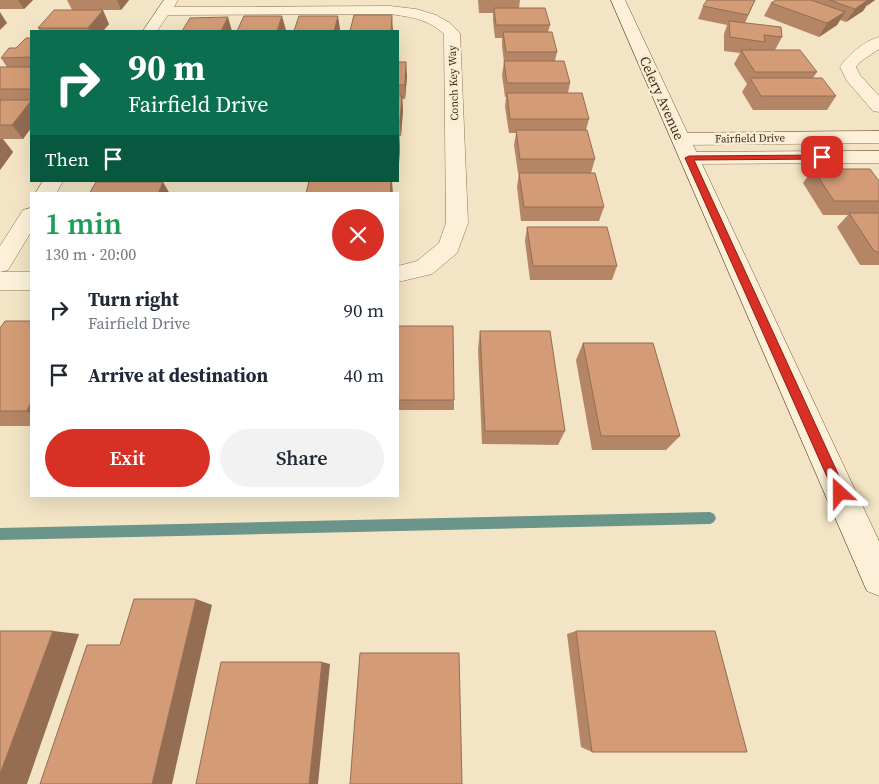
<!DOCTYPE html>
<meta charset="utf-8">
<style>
body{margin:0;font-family:"Source Serif 4",serif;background:#f2f2f3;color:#1f2937;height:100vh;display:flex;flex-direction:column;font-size:19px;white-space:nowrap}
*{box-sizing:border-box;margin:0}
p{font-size:16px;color:#747a83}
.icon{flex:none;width:28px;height:28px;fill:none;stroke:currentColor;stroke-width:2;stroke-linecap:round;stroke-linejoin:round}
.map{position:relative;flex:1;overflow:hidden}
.details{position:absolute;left:30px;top:192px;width:369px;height:305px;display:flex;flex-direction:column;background:#fff;border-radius:0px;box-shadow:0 5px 20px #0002}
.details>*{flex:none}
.banner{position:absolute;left:30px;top:30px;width:369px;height:152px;border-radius:0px;box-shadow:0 5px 20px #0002;background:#0b6e4f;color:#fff;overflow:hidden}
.pin{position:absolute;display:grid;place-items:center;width:42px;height:42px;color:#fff;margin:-21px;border-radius:10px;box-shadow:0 2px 8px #0006}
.me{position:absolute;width:55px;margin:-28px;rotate:336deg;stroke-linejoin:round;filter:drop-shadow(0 0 4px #0008)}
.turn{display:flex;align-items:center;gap:18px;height:105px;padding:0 15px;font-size:22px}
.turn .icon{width:65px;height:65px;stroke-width:2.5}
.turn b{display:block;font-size:35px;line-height:42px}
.then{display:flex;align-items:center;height:48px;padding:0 15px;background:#0003;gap:10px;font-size:19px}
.round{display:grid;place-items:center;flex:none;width:52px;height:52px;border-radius:26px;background:#f2f2f3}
.overview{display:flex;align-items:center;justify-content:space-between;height:85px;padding:0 15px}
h1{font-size:30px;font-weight:600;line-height:38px;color:#1e9e55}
.cta{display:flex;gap:10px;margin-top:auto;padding:10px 15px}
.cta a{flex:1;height:58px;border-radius:30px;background:#d93025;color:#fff;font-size:20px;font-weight:600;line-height:58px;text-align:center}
.cta a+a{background:#f2f2f3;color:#1f2937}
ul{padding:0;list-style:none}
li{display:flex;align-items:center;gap:15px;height:65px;padding:0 15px}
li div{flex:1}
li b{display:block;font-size:19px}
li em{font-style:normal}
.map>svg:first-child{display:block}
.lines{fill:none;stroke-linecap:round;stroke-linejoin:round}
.stream{fill:#6b948a;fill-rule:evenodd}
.street-casing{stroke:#8e7458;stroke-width:1}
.secondary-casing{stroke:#70553b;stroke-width:1}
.street{fill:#fcf1d8;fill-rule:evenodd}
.secondary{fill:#fcf1d8;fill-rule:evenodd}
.wall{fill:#b58665}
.shaded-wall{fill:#946d53}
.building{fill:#d39c76;stroke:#946d53}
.route{fill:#d93025;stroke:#8d1f18}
.labels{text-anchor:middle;stroke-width:5;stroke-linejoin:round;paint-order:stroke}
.far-street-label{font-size:11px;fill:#3d2c1e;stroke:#f9eed4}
.street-label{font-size:14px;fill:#3d2c1e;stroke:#f9eed4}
</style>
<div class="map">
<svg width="879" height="784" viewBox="0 0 879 784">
<rect width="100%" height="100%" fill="#f2e4c4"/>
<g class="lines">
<polygon class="stream" points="710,512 714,514 716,518 714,522 710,524 0,540 0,528"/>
<g class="street-casing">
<g id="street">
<path d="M164,0H178L174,7L390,6L416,9L436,15L450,23L460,33L468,223L457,253L432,274L398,282V266L417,261L439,243L446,223L444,34C428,19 411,17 390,14L168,15L157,31H143Z"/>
<path d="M879,37V49L860,62L856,67L860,75L879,96V112L873,111L847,81L840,67C848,55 864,41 879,37Z"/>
<polygon points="879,131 879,143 681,145 674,143 672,139 674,135 681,133"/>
<polygon points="879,151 879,163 689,164 682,162 679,158 682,154 689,152"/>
<polygon points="43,181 63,181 56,194 35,194"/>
<polygon points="31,208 31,232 8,270 0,272 31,272 31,290 0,290 0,246 23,210"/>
</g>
</g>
<g class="secondary-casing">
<polygon id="secondary" points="611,0 625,0 879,541 879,596 867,591"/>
</g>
<use href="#street" class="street"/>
<use href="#secondary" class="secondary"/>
</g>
<g class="wall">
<polygon points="0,0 33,0 24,9 0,9"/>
<polygon points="67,0 129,0 121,10 72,10"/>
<polygon points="478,0 520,0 519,8 550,25 548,32 557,52 555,61 570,83 568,93 589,119 586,130 595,159 591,173 518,173 514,145 516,133 509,133 505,107 506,97 505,97 502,75 504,62 502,46 502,38 495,38 493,21 493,13 479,13"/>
<polygon points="755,0 745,23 782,37 775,50 817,72 813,78 836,96 827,110 753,110 742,92 747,84 734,64 740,53 724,51 724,34 727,25 698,19 703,6"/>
<polygon points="812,0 875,0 867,5 863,11 846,22 840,20 837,25 819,37 764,16 771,3"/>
<polygon points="109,24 103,31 40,31 38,28"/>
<polygon points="31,38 31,128 23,139 3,139 13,152 0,170 0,67 7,67 1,58"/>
<polygon points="398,62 407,76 405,99 402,99 403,110 401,136 399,136 400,148 398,178"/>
<polygon points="813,169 879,181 879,265 860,265 837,227 848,215 823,215 803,183"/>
<polygon points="519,173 604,207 599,221 521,221 517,187"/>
<polygon points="527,227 617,266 612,280 530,280 525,241"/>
<polygon points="31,321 31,426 0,426 0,328"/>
<polygon points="398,326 454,400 454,410 398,410"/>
<polygon points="480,331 565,431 558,445 482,444 478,349"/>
<polygon points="583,343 680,436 666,450 592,450 576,360"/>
<polygon points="576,631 592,752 581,747 567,634"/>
</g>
<g class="shaded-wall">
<polygon points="18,0 33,0 24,9"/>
<polygon points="117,0 129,0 121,10"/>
<polygon points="868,0 870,0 863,11 846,22 855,9"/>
<polygon points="870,0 875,0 867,6"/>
<polygon points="103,10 109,24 103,31 90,31 88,28"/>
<polygon points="0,12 7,23 0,30"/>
<polygon points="845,12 837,25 819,37 827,23"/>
<polygon points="392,15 393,31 391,31"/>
<polygon points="282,16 286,30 285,31 277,31"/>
<polygon points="338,16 340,29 340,31 334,31"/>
<polygon points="228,17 232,31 221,31"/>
<polygon points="406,62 407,76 405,99 405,85"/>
<polygon points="402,96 403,110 401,136 400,121"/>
<polygon points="31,101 31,128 23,139 12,125"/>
<polygon points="399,134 400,148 398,178 398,154"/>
<polygon points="2,138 13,152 0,170 0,140"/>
<polygon points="391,181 392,181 393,194 390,194"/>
<polygon points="163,182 170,194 158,194"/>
<polygon points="31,402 31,414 27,411"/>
<polygon points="196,599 212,605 172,784 152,784"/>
<polygon points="53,631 79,634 27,784 0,784 0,774"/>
<polygon points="322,662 330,664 318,784 309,784"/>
</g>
<g class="building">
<polygon points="707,0 755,0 748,15 703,6"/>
<polygon points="776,0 811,0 845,12 827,23 771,3"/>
<polygon points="829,0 868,0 855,9"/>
<polygon points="494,8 545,8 550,25 496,25"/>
<polygon points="54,10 103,10 88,28 38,28"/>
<polygon points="354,15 392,15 391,31 350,31"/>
<polygon points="244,16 282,16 277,31 237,31"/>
<polygon points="299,16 338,16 334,31 294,31"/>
<polygon points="228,17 221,31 182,31 190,18"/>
<polygon points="729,21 781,27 782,37 764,35 765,42 730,37"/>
<polygon points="503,32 552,32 557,52 506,52"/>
<polygon points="26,38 31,38 31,57 1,58 9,48 16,48"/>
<polygon points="741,50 800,50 817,72 755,72"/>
<polygon points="504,61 564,61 570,83 507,83"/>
<polygon points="398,62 406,62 405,85 398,85"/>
<rect x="0" y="67" width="31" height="22"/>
<polygon points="750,78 822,78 836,96 761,96"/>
<polygon points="507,93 582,93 589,119 510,119"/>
<polygon points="398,96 402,96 400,121 398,121"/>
<polygon points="0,100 31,100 31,101 12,125 0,125"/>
<polygon points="516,130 587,130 595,159 520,159"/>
<polygon points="398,134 399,134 398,154"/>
<polygon points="813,169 870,169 879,181 879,201 834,201"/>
<polygon points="519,173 595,173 604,207 524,207"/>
<polygon points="309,181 391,181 390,194 306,194"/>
<polygon points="96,182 163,182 158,194 89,194"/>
<polygon points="849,213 879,213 879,252 874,251"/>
<polygon points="527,227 607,227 617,266 533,266"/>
<polygon points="5,321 31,321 31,402 27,411 0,411 0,328"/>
<polygon points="398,326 453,326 454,400 398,400"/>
<polygon points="480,331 550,331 565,431 485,431"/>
<polygon points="583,343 653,343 680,436 601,436"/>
<polygon points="134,599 196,599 152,784 40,784 87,645 120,645"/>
<polygon points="0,631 53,631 0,774"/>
<polygon points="576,631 715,631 747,752 592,752"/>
<polygon points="360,653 459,653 462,784 350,784"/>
<polygon points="221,662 322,662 309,784 196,784"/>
</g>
<polygon class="route" points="822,155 826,157 825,159 694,160 845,489 847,493 845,497 840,499 836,497 685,158 689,156"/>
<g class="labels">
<g class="far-street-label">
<text transform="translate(453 83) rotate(-92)" y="4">Conch Key Way</text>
<text transform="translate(750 138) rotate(-1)" y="4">Fairfield Drive</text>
</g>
<g class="street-label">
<text transform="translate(662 98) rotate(66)" y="5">Celery Avenue</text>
</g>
</g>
</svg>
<div class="pin" style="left:822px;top:157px;background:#d93025"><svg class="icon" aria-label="arrive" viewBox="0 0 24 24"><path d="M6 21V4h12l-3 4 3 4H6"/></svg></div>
<svg class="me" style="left:840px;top:493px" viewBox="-20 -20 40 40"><path d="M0-17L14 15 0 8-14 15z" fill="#d93025" stroke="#fff" stroke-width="4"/></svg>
<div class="banner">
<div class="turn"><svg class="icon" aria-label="right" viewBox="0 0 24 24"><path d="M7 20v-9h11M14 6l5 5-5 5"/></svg><div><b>90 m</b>Fairfield Drive</div></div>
<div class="then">Then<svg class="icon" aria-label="arrive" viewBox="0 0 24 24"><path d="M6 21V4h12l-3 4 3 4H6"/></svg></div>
</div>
<section class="details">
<div class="overview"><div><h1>1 min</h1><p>130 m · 20:00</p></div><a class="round" style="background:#d93025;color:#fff"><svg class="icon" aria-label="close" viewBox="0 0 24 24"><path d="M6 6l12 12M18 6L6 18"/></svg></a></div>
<ul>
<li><svg class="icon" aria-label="right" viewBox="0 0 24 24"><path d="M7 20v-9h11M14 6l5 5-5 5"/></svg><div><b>Turn right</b><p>Fairfield Drive</p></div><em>90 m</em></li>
<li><svg class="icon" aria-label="arrive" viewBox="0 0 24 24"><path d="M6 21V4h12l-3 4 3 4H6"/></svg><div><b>Arrive at destination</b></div><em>40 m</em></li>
</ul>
<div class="cta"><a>Exit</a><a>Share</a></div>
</section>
</div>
